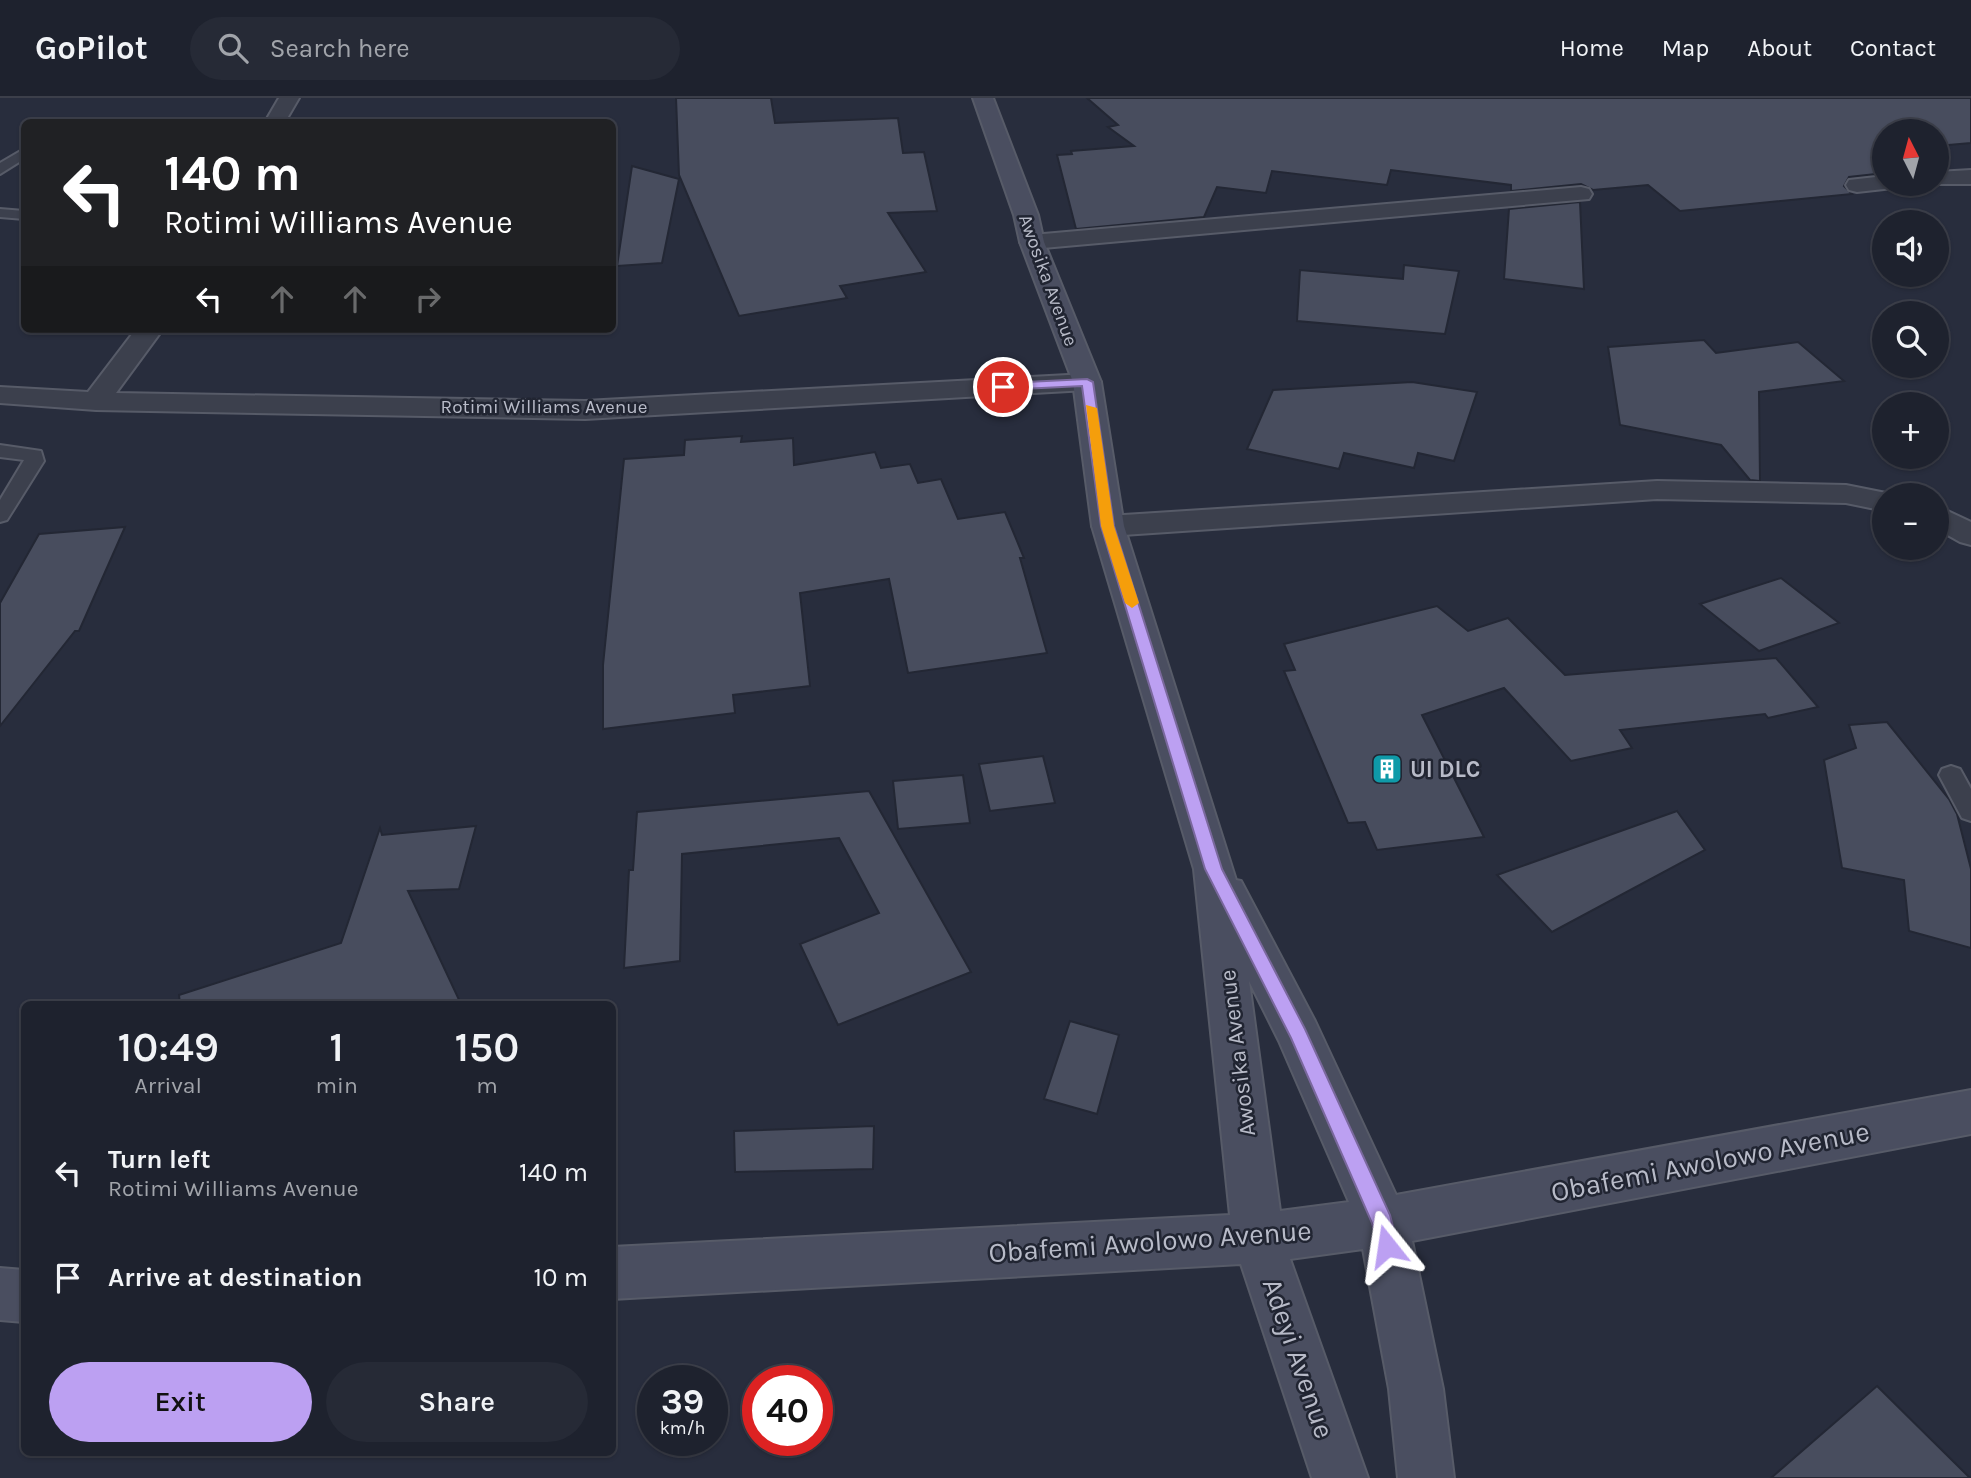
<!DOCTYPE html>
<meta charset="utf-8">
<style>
body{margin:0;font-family:Karla,sans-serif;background:#262a36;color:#f1f3f6;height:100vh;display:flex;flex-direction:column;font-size:26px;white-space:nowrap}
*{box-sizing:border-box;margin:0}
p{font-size:23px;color:#a1a4aa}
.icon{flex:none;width:38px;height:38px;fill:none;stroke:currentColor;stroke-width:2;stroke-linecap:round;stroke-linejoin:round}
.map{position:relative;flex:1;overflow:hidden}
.side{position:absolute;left:21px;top:903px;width:595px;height:455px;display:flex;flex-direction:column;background:#1e222e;border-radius:10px;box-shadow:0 2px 5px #0004,0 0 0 2px #3c3f4a}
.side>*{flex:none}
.top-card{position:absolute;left:21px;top:21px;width:595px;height:214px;border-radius:10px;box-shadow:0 2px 5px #0004,0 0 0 2px #3c3f4a;background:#202124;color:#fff;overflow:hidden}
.needle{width:46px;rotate:354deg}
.tools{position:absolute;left:1872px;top:21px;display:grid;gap:14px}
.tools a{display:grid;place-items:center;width:77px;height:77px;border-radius:50%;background:#1e222e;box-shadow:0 2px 5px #0004,0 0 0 2px #3c3f4a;font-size:35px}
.speed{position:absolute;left:637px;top:1267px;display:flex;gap:14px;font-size:35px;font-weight:700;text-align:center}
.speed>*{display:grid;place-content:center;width:91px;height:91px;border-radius:50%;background:#1e222e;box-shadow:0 2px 5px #0004,0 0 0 2px #3c3f4a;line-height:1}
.speed small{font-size:18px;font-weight:400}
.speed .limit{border:10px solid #d22;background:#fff;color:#111}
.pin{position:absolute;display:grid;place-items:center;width:60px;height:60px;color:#fff;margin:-30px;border:4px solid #fff;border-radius:50%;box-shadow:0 2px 7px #0007}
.me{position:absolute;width:77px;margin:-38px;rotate:345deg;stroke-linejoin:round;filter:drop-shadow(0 0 5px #0008)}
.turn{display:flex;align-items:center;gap:24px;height:147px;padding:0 28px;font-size:32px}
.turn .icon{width:91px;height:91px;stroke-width:2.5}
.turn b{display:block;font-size:49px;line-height:60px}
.lanes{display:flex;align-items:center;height:66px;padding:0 28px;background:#0003;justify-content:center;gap:35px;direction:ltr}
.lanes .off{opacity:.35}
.eta{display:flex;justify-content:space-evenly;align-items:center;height:119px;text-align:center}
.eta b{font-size:42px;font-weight:600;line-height:49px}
.cta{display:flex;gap:14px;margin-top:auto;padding:14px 28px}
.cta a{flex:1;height:80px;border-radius:42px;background:#bca0f2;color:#111;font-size:28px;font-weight:600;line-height:80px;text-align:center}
.cta a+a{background:#262a36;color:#f1f3f6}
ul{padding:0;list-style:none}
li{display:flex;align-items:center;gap:21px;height:105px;padding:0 28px}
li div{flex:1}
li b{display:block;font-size:26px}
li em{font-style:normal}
header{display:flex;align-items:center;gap:42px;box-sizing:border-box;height:98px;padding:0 35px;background:#1e222e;border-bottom:2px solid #3c3f4a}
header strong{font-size:33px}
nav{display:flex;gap:38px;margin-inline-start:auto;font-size:24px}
.search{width:490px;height:63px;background:#262a36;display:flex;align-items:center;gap:18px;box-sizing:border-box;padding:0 24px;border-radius:38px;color:#a1a4aa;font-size:26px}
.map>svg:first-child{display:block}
.building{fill:#484d5e;stroke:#232734;stroke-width:2}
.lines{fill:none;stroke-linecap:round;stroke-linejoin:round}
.lane-casing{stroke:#575b68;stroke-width:4}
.street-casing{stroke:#575b68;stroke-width:4}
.secondary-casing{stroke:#575b68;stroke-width:4}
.lane{fill:#3c404d;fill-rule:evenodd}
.street{fill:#3c404d;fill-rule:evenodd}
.secondary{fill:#4a4e60;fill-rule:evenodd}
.route{fill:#bca0f2;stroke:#7a689d;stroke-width:2}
.slow{fill:#f59e0b}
.labels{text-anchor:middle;stroke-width:5;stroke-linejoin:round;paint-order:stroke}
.far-street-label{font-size:19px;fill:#b8bbc8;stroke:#212532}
.poi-label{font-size:23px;font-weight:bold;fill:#b8bbc8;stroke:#212532;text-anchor:start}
.street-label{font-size:23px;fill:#b8bbc8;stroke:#212532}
.near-street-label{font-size:28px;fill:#b8bbc8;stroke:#212532}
</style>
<header>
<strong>GoPilot</strong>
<div class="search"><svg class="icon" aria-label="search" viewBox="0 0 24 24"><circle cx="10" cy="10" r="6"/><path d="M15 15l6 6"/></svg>Search here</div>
<nav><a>Home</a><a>Map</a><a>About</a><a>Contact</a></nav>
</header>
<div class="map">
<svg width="1971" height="1380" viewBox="0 0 1971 1380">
<rect width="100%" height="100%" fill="#282d3d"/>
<g class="building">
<polygon points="676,0 771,0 775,25 898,20 903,55 924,54 937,113 888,115 926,174 840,188 847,200 739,218 679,77"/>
<polygon points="1087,0 1971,0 1971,45 1937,48 1937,33 1885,33 1885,75 1849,79 1844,88 1852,96 1680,113 1648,87 1593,92 1581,86 1511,93 1511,87 1391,72 1387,87 1272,73 1266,95 1217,89 1204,119 1076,131 1057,57 1072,56 1071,53 1134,48 1108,29 1118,27"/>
<polygon points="632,68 679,81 662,165 617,168"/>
<polygon points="1580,104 1584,191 1504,181 1509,111"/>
<polygon points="1404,167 1459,173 1445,236 1297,223 1300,172 1403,181"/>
<polygon points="1704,242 1716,255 1798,244 1844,283 1759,294 1760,383 1750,382 1721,347 1620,327 1608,249"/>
<polygon points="1412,284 1477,294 1454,363 1418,355 1414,370 1344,355 1339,371 1247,351 1273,292"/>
<polygon points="742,338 741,344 793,340 794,367 875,354 881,370 910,366 918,385 941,381 958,421 1005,414 1024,460 1020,460 1047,555 908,575 889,481 800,495 810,588 733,597 735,615 603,631 603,567 624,361 684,357 685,342"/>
<polygon points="125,429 79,533 75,533 0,628 0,505 39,436"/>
<polygon points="1781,480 1839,525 1759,553 1700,506"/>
<polygon points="1437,508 1468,533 1508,520 1565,577 1776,560 1818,609 1768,620 1765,616 1620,632 1632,650 1571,663 1504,590 1422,617 1484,739 1377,752 1365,724 1348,725 1284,573 1295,572 1284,546"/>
<polygon points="1887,624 1949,701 1957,716 1971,771 1971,850 1909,833 1904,782 1842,770 1824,662 1856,650 1849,627"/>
<polygon points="1043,658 1055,705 990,713 979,666"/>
<polygon points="963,677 970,725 898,731 893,683"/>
<polygon points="869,693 971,874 838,927 800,846 879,815 839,740 682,756 680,863 624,870 629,772 633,772 637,714"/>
<polygon points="1677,713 1705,752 1552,834 1497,777"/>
<polygon points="476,728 459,791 408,793 461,906 180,906 179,897 341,845 380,730 382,737"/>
<polygon points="1070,923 1119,937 1097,1016 1044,1001"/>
<polygon points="874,1028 873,1071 735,1074 734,1033"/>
<polygon points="1877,1288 1970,1380 1771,1380"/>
</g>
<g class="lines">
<g class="lane-casing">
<g id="lane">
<polygon points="24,51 24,61 0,76 0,65"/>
<polygon points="0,111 24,113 24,121 0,119"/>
<polygon points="0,347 41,353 44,363 7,422 0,424 0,402 24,362 0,359"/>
<polygon points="1951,668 1960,671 1971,691 1971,723 1962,720 1939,677 1942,671"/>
</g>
</g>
<g class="street-casing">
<g id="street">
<polygon points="279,0 299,0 285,24 265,24"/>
<polygon points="1971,72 1971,86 1929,86 1937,86 1937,74"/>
<polygon points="1885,78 1885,86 1896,86 1893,90 1857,94 1849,92 1846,87 1849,82"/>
<polygon points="1581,89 1589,91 1592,96 1589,101 1032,151 1023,149 1020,144 1023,139 1032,137"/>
<polygon points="136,231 163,231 116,295 585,303 1087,276 1097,278 1101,284 1097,290 1087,292 585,321 96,312 0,305 0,289 88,294"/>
<polygon points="1657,383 1846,387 1896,397 1885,397 1885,413 1846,405 1657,401 1108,438 1097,435 1092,428 1097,421 1108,418"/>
<polygon points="1937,408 1971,424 1971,447 1960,444 1937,431"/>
</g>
</g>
<g class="secondary-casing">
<g id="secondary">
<path d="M973,0H993L1038,117L1044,144L1101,284L1124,428L1236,782L1241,783L1315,923L1396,1097L1971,992V1036L1412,1143L1443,1291L1454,1380H1398L1389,1291L1363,1151L1290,1161L1368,1380H1312L1241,1166L612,1201V1149L1230,1117L1194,771L1092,428L1073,284L1020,144L1014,117ZM1249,883L1279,943L1349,1104L1280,1113Z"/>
<polygon points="0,1170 24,1172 24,1224 0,1222"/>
</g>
</g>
<use href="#lane" class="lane"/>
<use href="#street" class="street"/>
<use href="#secondary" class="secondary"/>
</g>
<polygon class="route" points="1087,281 1093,284 1114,428 1222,771 1305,931 1390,1117 1398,1148 1395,1155 1387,1159 1380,1155 1372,1125 1291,940 1205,771 1101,428 1082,288 1003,292 998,289 1003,285"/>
<polygon class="slow" points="1086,307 1097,310 1114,428 1139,505 1132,510 1125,505 1101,428"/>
<defs>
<g id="building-square" transform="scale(1.575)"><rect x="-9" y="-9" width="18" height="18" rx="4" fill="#0f9aa8" stroke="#212532"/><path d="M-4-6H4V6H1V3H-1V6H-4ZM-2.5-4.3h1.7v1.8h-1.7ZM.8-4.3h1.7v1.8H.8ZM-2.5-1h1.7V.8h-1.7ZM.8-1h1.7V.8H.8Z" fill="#fff"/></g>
</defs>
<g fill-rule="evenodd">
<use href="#building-square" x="1387" y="671"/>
</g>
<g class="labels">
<g class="far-street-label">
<text transform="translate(1049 182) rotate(70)" y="7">Awosika Avenue</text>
<text x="544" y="315">Rotimi Williams Avenue</text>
</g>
<g class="poi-label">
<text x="1410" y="679">UI DLC</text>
</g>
<g class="street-label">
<text transform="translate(1237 955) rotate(-97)" y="8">Awosika Avenue</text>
</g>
<g class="near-street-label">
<text transform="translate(1710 1063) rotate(-11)" y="10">Obafemi Awolowo Avenue</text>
<text transform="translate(1150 1143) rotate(-4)" y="10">Obafemi Awolowo Avenue</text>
<text transform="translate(1299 1260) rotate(71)" y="10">Adeyi Avenue</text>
</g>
</g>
</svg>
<div class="tools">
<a><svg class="needle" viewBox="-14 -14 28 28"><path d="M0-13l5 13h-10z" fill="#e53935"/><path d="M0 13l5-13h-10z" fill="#a1a4aa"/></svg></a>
<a><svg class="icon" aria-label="sound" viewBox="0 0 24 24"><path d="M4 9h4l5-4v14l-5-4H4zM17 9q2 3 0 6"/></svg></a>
<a><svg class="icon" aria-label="search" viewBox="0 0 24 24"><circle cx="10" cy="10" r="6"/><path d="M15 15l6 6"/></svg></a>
<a>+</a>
<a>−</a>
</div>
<div class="speed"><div>39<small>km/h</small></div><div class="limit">40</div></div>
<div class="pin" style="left:1003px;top:289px;background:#d93025"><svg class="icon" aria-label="arrive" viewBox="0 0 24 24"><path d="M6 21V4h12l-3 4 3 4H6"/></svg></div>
<svg class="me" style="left:1387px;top:1148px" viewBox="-20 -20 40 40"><path d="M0-17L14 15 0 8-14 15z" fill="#bca0f2" stroke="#fff" stroke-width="4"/></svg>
<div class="top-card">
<div class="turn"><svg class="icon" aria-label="left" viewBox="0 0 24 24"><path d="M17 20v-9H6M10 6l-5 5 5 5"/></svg><div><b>140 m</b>Rotimi Williams Avenue</div></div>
<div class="lanes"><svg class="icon" aria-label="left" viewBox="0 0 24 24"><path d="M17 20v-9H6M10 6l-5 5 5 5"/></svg><svg class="icon off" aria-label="ahead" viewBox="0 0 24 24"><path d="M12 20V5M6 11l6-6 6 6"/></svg><svg class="icon off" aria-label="ahead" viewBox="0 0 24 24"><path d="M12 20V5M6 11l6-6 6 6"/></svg><svg class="icon off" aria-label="right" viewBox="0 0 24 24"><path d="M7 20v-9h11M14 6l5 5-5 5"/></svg></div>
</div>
<section class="side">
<div class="eta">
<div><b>10:49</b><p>Arrival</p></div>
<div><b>1</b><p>min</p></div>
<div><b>150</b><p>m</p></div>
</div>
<ul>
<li><svg class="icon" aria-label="left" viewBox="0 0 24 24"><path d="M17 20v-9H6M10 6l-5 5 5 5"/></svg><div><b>Turn left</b><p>Rotimi Williams Avenue</p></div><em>140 m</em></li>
<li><svg class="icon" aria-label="arrive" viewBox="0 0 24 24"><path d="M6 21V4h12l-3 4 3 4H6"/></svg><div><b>Arrive at destination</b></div><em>10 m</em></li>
</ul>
<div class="cta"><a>Exit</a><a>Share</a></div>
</section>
</div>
